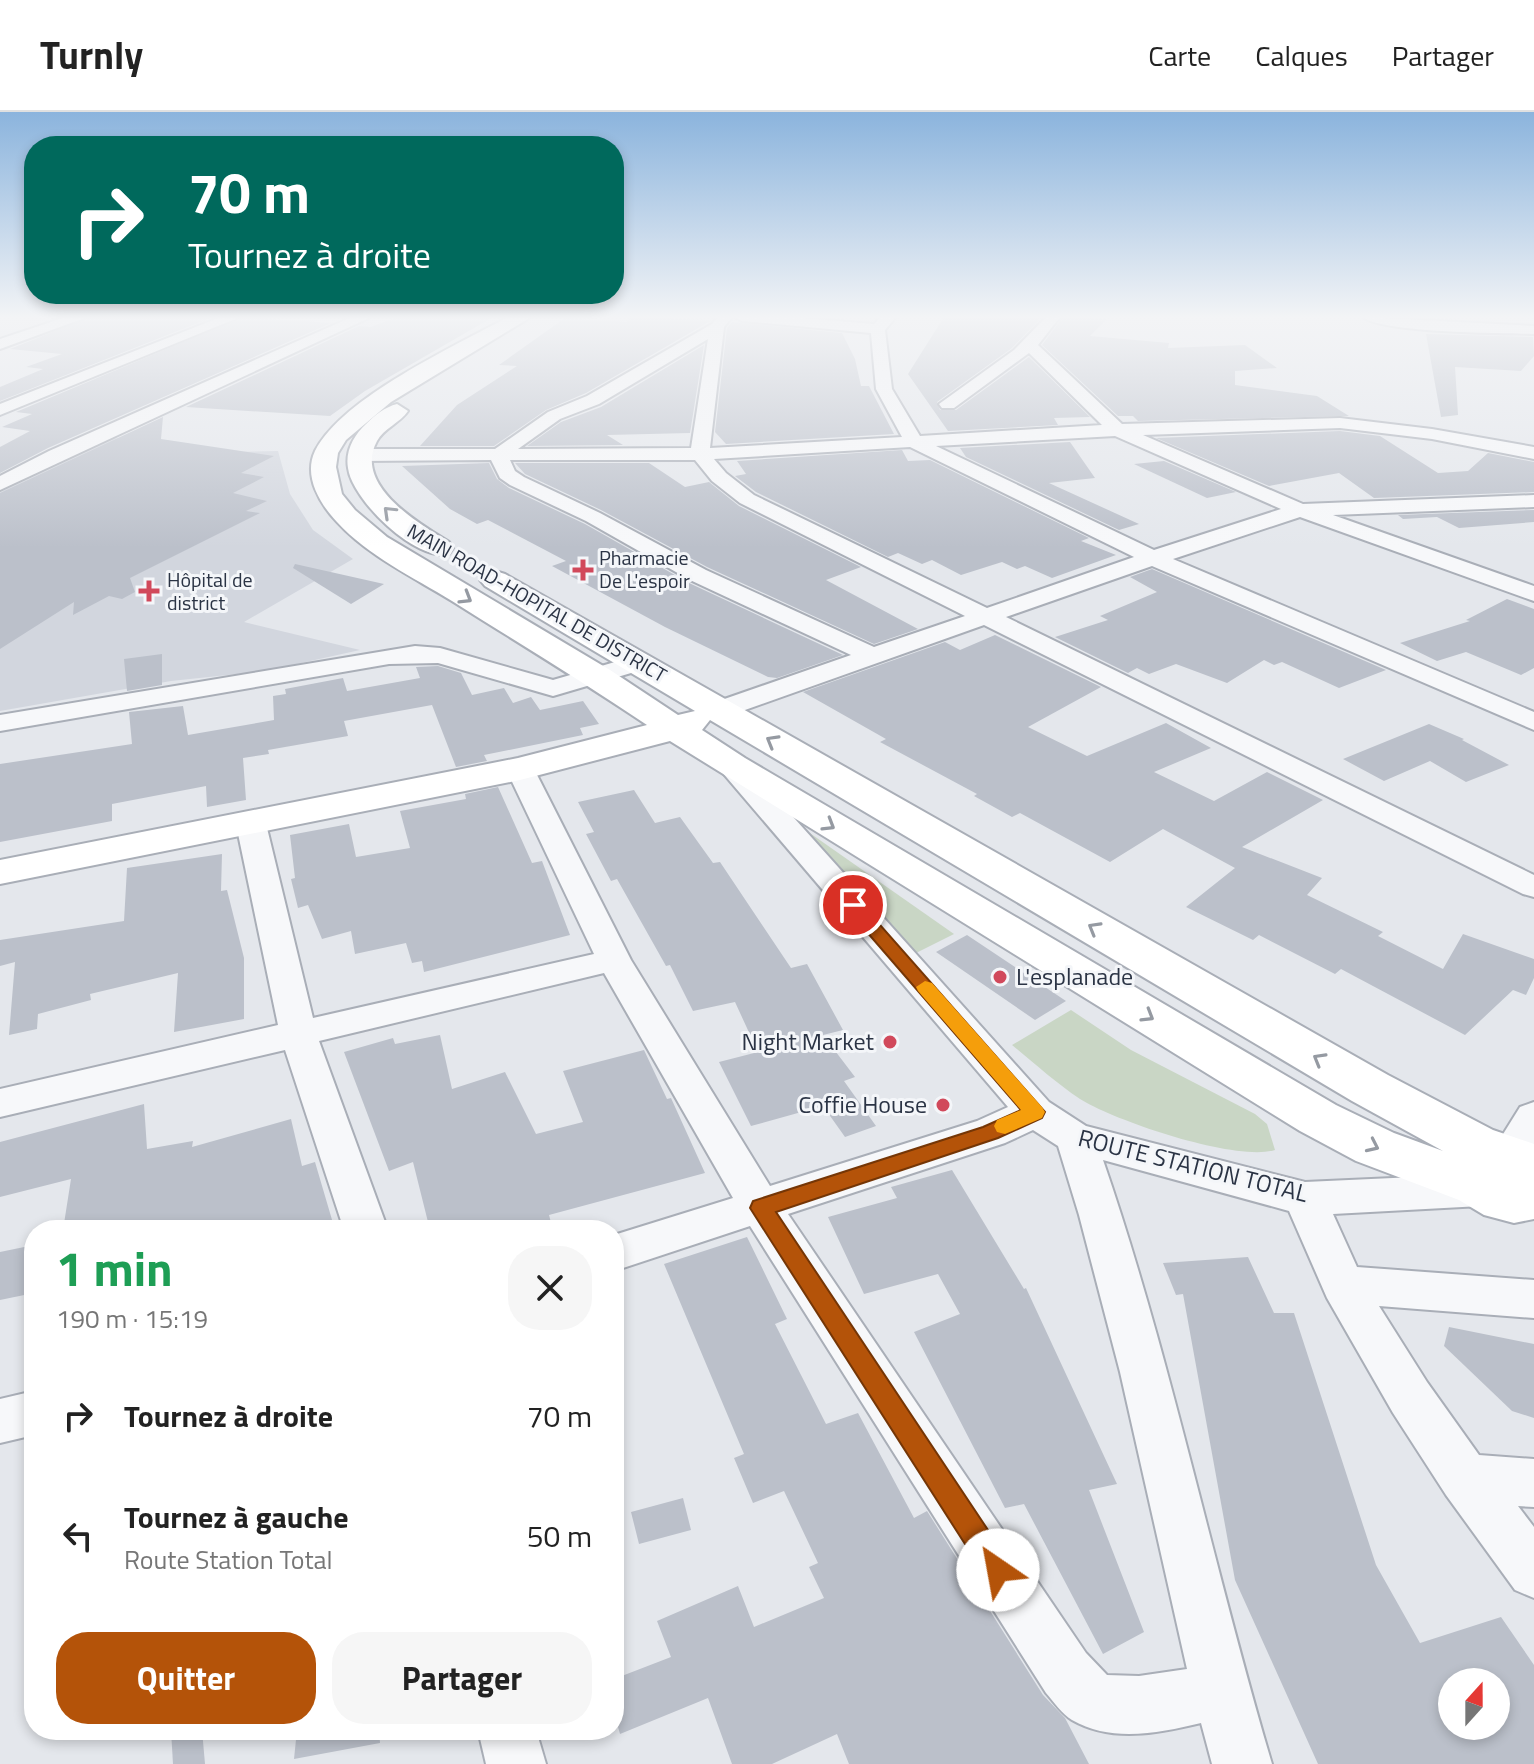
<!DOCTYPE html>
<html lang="fr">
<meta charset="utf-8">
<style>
body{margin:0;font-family:"Titillium Web",sans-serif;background:#f6f6f6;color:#222;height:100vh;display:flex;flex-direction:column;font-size:30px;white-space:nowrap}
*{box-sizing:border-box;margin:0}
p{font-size:26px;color:#767676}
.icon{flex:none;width:44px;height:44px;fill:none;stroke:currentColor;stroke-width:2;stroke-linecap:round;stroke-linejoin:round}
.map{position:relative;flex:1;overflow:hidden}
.details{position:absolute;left:24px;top:1108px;width:600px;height:520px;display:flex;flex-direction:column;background:#fff;border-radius:32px;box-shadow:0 4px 12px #0003}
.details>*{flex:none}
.top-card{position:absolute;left:24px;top:24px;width:600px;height:168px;border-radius:32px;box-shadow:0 4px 12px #0003;background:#00695c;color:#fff;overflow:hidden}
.needle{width:52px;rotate:21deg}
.tools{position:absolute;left:1438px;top:1556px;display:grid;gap:16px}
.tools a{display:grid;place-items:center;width:72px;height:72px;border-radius:50%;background:#fff;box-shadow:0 4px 12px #0003;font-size:40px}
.pin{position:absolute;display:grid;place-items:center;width:68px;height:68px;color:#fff;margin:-34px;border:4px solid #fff;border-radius:50%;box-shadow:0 2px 8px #0007}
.me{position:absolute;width:88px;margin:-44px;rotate:327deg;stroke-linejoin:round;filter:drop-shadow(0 0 6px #0008)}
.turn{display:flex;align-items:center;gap:28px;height:168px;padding:0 32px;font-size:36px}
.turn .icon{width:104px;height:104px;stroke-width:2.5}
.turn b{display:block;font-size:56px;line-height:68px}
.round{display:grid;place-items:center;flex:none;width:84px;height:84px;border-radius:32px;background:#f6f6f6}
.headline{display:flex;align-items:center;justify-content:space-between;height:136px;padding:0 32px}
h1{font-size:48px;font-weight:700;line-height:60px;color:#1e9e55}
.action{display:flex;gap:16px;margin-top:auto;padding:16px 32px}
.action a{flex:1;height:92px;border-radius:32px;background:#b45309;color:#fff;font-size:32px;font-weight:700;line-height:92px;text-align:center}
.action a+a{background:#f6f6f6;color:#222}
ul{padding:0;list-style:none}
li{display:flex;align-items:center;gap:24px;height:120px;padding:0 32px}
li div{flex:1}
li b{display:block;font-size:30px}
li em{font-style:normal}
header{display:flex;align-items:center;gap:48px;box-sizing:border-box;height:112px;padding:0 40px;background:#fff;border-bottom:2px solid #e0e0e0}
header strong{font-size:38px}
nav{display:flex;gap:44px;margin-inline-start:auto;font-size:28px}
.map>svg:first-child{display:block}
.built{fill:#d2d6de}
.green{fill:#c9d6c5}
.building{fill:#bbc0ca;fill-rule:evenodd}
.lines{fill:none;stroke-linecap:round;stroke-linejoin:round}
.street-casing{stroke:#a9aeb7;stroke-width:4}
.secondary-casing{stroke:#a9aeb7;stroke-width:4}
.street{fill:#f7f8fa;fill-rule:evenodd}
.secondary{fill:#fff;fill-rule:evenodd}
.oneway{stroke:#959aa2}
.route{fill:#b45309;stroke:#753606;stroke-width:2}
.slow{fill:#f59e0b}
.poi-dot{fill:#d1495b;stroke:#f4f6f9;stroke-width:3}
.labels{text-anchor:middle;stroke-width:6;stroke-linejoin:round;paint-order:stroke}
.far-poi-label{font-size:20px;fill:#2b3445;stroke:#f4f6f9;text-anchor:start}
.far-street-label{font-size:20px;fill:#2b3445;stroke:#f4f6f9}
.poi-label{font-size:24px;fill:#2b3445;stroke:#f4f6f9;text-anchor:end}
.street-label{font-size:24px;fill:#2b3445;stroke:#f4f6f9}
</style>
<header>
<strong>Turnly</strong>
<nav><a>Carte</a><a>Calques</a><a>Partager</a></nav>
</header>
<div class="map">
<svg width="1534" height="1652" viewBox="0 0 1534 1652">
<rect width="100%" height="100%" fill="#e4e7ec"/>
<polygon class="built" points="115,326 197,341 278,339 290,382 313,418 353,447 244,510 360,538 265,559 171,569 0,599 0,380"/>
<g class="green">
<polygon points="804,717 954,822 916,841 801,719"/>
<path d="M1071,898L1131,938L1255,1002L1267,1012L1275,1038C1236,1050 1115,1009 1080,987C1056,971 1034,951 1012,933Z"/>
</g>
<g class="building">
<polygon points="90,205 213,205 0,289 0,275 43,257 26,255 62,242 10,237"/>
<polygon points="243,205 331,211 48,336 0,361 0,335 30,319 2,315 32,302 16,300"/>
<polygon points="397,205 493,205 365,279 330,304 186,295 359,214 371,215"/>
<polygon points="632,205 712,208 586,281 546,298 494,334 420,334 457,293 517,254 499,253 565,206 626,210"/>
<polygon points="944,205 1042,205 1012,236 937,290 940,298 956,298 1029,245 1090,305 1054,306 1058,313 948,319 908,262"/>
<polygon points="1063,205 1107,207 1090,224 1169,231 1168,236 1245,233 1277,256 1235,259 1235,273 1317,284 1349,304 1138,309 1133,304 1118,304 1042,233"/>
<polygon points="732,210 842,221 855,247 861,274 869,274 894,322 726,332 715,320 727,216"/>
<polygon points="1426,222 1533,225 1534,244 1521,259 1455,255 1458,303 1441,305"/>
<polygon points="704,233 690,321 607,323 623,333 527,334 561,310 601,295"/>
<polygon points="163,305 161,327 274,344 241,361 264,365 233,381 267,389 246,399 260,401 130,466 135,480 122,487 109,484 73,503 74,490 0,537 0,381"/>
<polygon points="1340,319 1380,324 1438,361 1468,359 1488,341 1534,350 1534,380 1374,386 1339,361 1269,374 1156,326"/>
<polygon points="1070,330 1095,366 1049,371 1139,412 1119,418 966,345 960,336"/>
<polygon points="902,338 908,349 930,348 1089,426 1081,429 1116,443 1052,466 1025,454 1017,457 1002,450 961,463 932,448 922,452 898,441 888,445 756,380 735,364 746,362 737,349"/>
<polygon points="1164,349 1236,380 1207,386 1134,352"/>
<polygon points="489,351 497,367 509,376 585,412 689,471 843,543 777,566 768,565 665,515 552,454 566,449 488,408 477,412 450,397 402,354"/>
<polygon points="515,351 649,351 685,375 709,370 739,394 861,455 826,468 918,517 874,532 707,455 601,398 525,362"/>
<polygon points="1534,398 1534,410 1459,416 1437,405 1403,407 1398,403"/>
<polygon points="295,452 384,472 351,492 293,456"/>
<polygon points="1152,457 1386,558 1339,576 1282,550 1274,553 1264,548 1227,571 1176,552 1149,562 1137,556 1128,561 1055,525 1108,508 1100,504 1157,480 1130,465"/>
<polygon points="1507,487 1534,497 1534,556 1521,563 1466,540 1437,549 1400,531 1470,509 1466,508"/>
<polygon points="995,523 1101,575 1028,615 1087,644 1166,611 1211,636 1154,660 1214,689 1267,660 1323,688 1242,735 1322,766 1307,783 1383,820 1378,824 1443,857 1463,822 1534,847 1534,866 1526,883 1513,878 1465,923 1341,857 1335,862 1259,823 1253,828 1186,795 1235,756 1163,717 1110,750 1020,701 1012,705 974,684 977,682 880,630 886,627 803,580 945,530 960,538"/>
<polygon points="162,542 162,573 127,579 124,547"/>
<polygon points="438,554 461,561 472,583 504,576 513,591 531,585 540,598 583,589 599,612 580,616 583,623 484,643 487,649 456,655 432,593 344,609 348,624 268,638 269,642 243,646 246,688 207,695 206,674 112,692 112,709 0,730 0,652 132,632 129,600 183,594 188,623 274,608 273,584 286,582 285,577 343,566 347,579 420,566 416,555"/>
<polygon points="1429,612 1464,627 1462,628 1509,653 1466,670 1430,649 1384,669 1343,647"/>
<polygon points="498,675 532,751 542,749 570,823 424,860 422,849 412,851 406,831 355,842 351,819 322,827 308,793 298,796 291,767 295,766 290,723 349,712 356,745 410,736 400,699 466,687 465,682"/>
<polygon points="634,678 655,711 680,705 713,751 720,750 791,856 807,852 843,918 823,923 855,965 844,969 876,1014 845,1025 823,994 751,1014 719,950 758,940 735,890 693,899 670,853 666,854 617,767 611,769 586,722 594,720 578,690"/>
<polygon points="222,742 221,779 227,778 244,846 244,907 174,920 178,861 90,882 91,888 38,902 37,917 9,923 15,850 0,854 0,828 124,809 127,756"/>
<polygon points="967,823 1066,889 1035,908 936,840"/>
<polygon points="440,923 452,977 505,960 536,1022 583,1010 563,959 644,938 667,987 671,986 705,1061 549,1103 553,1118 430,1118 413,1050 389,1059 344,940 393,926 395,932"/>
<polygon points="144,992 147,1037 193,1029 192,1035 291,1007 302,1054 315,1050 335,1118 63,1118 71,1067 0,1085 0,1030"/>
<polygon points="952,1058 1024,1177 1026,1176 1117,1372 1089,1378 1144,1520 1103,1542 1024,1392 1005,1396 914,1220 960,1202 938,1162 864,1182 828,1105 897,1086 891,1075"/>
<polygon points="747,1125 787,1207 775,1212 826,1312 858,1301 914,1406 927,1399 1043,1583 1065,1606 1089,1652 849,1652 837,1622 772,1652 732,1652 708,1586 620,1622 614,1601 614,1567 671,1545 657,1509 738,1474 754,1515 824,1486 809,1455 818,1451 784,1379 753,1391 734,1346 744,1342 664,1152"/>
<polygon points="34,1133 34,1181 0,1188 0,1140"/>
<path d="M1248,1145L1274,1201H1294L1376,1453L1420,1531L1501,1505L1534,1553V1652H1318L1235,1468L1183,1182L1176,1183L1163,1151ZM1452,1570H1496V1614H1452Z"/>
<polygon points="1449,1215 1534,1232 1534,1306 1512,1299 1444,1234"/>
<polygon points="683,1386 691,1418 639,1432 631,1400"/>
<polygon points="171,1618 202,1618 205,1652 173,1652"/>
<polygon points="297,1618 379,1618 380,1631 294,1647"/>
</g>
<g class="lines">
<g class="street-casing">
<g id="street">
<polygon points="66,205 87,205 0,237 0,227"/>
<polygon points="221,205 240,205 0,303 0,292"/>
<polygon points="352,205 371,205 0,378 0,364 49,339"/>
<path d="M718,205H732L724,215L710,336L902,325L876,277L871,221L742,209L735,205H790L874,212L881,205H896L885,218L892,277L920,324L1102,313L1029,241L954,296H942L939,292L1014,238L1046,205H1060L1038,233L1122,312L1340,306L1432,317L1534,335V347L1432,327L1340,316L1143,323L1303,392L1534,383V395L1333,403L1534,474V489L1300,405L1173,447L1534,600V618L1152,454L1006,505L1534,763V785L1523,782L984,513L728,604H710L706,598L710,592L851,543L690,468L586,409L510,373L500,366L491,348L360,349L351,343L360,337H495L548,300L587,284L712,212ZM708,227L691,336L518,337L560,307L599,292ZM1115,324L1281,397L1154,438L936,334ZM910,335L1134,445L987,496L754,383L726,361L714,347ZM510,348H695L712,369L740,391L965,504L874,535L706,458L600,401L524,365L515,359Z"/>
<path d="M1363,205L1534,214V222C1503,221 1382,221 1363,205Z"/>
<polygon points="415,534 440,536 553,568 639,543 648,546 652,551 648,556 553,584 438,551 389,552 0,619 0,603"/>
<path d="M732,645L742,648L1049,990L1086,1014L1305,1070L1481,1062L1496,1066L1502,1078L1496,1090L1481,1094L1333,1102L1357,1155L1534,1168V1206L1379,1194L1427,1270L1479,1343L1534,1347V1395L1518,1394L1534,1415V1486L1515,1478L1446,1383L1393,1301L1327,1186L1289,1099L1103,1048C1171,1245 1212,1451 1272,1652H1212L1201,1611C1159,1621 1112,1631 1072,1608C1062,1602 1054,1590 1046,1581L750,1114L614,1159V1123L733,1086L604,861L319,929L388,1118H344L285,938L0,1005V977L278,913L236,712L240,706L251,703L262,706L266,712L313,906L594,842L506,657L510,651L520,648L530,651L534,657L631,848L770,1074L977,1009L1008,995L722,660L718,654L722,648ZM1033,1018L1058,1034L1079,1103L1120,1260L1187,1557L1139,1564L1107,1563L1086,1541L788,1102L1005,1031Z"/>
<polygon points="1534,990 1534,1038 1524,1054 1510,1058 1496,1054 1490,1043 1520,995"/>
<polygon points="34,1279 34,1323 0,1331 0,1287"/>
<polygon points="478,1618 536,1618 546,1652 486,1652"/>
</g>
</g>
<g class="secondary-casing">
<g id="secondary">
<path d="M508,205H531L391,290L346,328L338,341L336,355L342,382L355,398L387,425L610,558L678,603L695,599L485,474L480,468L485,462L495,459L505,462L1388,963L1493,1018L1534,1032V1107L1514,1111L1484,1103L1459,1088L1356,1049L1300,1019L670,629L520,668L0,772V748L518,646L647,613C583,570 517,530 452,489C413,465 368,444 337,410C320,392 303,364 315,339C343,285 455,234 508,205ZM710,608L1352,989L1443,1039L1394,1021L1336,993L745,646L702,618Z"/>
<path d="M397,292L408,299C400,311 384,316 377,329C353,373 418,411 449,430L453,436L449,442C416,450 352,388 348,356C345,339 354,323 366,312C375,303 385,295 397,292Z"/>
</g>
</g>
<use href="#street" class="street"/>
<use href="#secondary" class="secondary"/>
</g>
<defs><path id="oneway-chevron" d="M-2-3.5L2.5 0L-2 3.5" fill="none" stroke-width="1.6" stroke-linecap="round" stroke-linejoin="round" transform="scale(2)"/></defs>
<g class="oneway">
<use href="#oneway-chevron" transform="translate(389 400) rotate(-136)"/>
<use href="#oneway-chevron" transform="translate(466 486) rotate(31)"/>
<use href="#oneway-chevron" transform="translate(772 629) rotate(-150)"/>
<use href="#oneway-chevron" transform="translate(829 713) rotate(31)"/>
<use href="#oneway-chevron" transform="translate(1094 816) rotate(-150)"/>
<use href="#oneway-chevron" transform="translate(1148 904) rotate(31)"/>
<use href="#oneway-chevron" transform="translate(1319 947) rotate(-150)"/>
<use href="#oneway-chevron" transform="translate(1373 1034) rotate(25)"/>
</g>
<linearGradient id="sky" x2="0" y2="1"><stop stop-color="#8bb4dd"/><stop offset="0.47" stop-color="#f3f4f6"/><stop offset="1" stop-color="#f3f4f6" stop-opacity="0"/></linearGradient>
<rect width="1534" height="436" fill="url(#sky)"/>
<polygon class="route" points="853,787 859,789 1045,1000 1042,1006 998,1026 776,1100 1008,1448 1013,1458 1008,1468 998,1472 988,1468 750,1096 753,1089 983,1015 1021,998 847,797 844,793 847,789"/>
<polygon class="slow" points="925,869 932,871 1042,995 1045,1000 1042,1006 1005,1022 997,1020 994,1014 997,1008 1021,998 918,879 916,875"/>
<g class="poi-dot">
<path d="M579 446h8v8h8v8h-8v8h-8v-8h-8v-8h8z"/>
<path d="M145 467h8v8h8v8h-8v8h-8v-8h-8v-8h8z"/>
<circle cx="1000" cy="865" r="8"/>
<circle cx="890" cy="930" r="8"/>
<circle cx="943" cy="993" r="8"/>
</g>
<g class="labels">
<g class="far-poi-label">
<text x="599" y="453">Pharmacie<tspan x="599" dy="23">De L'espoir</tspan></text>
<text x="167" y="475">Hôpital de<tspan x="167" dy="23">district</tspan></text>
</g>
<g class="far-street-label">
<text transform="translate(537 491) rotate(30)" y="7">MAIN ROAD-HOPITAL DE DISTRICT</text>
</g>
<g class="poi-label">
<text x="1016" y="873" text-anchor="start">L'esplanade</text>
<text x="874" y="938">Night Market</text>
<text x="927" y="1001">Coffie House</text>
</g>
<g class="street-label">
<text transform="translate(1193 1054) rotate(14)" y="8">ROUTE STATION TOTAL</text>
</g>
</g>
</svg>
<div class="tools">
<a><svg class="needle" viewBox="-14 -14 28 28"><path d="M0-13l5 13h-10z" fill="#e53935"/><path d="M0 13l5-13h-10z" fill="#767676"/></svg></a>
</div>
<div class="pin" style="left:853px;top:793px;background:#d93025"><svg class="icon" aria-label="arrive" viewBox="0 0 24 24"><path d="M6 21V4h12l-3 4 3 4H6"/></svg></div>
<svg class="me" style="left:998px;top:1458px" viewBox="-20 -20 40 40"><circle r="19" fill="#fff"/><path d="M0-13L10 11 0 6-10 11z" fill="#b45309"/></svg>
<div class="top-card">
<div class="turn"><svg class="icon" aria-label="right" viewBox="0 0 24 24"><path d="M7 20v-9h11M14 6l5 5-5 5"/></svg><div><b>70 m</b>Tournez à droite</div></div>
</div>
<section class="details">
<div class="headline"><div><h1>1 min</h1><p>190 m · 15:19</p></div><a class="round"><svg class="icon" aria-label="close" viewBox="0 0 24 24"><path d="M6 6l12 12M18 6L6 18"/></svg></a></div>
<ul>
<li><svg class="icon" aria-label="right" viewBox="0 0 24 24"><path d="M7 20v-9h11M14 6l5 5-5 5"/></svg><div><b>Tournez à droite</b></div><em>70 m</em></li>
<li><svg class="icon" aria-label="left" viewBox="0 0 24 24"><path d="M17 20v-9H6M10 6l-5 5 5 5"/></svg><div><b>Tournez à gauche</b><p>Route Station Total</p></div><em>50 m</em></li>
</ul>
<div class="action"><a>Quitter</a><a>Partager</a></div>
</section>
</div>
